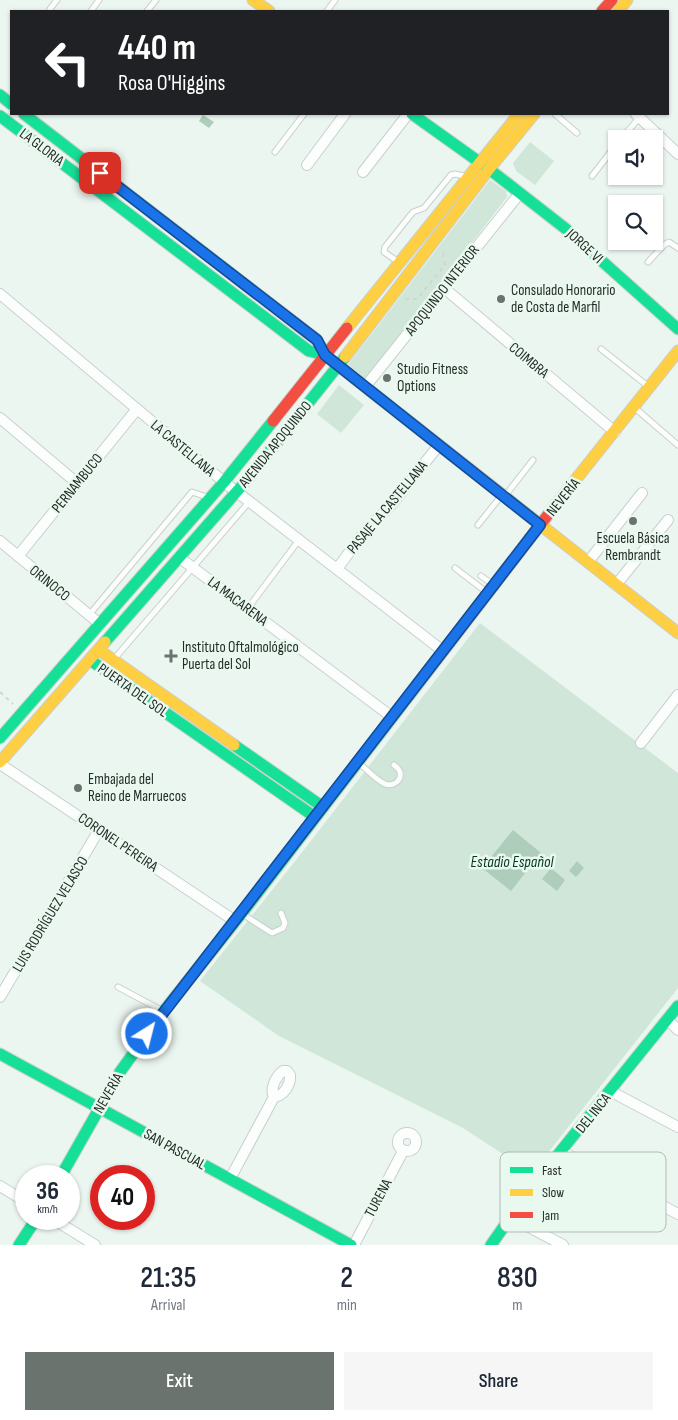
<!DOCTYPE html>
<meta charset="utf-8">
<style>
body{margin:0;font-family:"Sofia Sans Condensed",sans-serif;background:#f6f6f7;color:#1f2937;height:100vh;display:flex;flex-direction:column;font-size:19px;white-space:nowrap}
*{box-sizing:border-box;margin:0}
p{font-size:16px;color:#747a83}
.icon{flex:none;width:28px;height:28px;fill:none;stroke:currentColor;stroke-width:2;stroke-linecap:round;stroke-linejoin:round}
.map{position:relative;height:1245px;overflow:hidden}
.sheet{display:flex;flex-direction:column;background:#fff;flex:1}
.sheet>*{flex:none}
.top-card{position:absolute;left:10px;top:10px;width:659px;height:105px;border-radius:0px;box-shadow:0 1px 4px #0004;background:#202124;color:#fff;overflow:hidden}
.fabs{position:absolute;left:608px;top:130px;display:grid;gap:10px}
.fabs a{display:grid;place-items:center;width:55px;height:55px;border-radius:0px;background:#fff;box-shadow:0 1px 4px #0004;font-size:25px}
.speed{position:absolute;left:15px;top:1165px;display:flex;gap:10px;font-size:25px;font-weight:700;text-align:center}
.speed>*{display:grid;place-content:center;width:65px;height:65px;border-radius:50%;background:#fff;box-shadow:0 1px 4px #0004;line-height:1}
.speed small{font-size:12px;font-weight:400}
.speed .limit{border:8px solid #d22;background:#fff;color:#111}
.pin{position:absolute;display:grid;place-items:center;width:42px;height:42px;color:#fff;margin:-21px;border-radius:10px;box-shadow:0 2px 8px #0006}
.me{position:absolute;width:55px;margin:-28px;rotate:36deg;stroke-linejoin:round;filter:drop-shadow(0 0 4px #0008)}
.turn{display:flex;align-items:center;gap:18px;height:105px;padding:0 25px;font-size:22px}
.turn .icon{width:65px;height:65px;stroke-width:2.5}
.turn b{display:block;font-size:35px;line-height:42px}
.eta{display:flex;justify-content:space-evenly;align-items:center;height:85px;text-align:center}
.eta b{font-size:30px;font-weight:600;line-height:35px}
.button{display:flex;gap:10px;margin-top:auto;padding:10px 25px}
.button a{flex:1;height:58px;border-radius:0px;background:#6b736e;color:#fff;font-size:20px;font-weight:600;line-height:58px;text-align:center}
.button a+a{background:#f6f6f7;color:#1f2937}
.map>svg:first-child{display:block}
.green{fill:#cfe6d8}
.water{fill:#aecdba}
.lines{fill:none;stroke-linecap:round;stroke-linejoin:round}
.lane-casing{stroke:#c9d0cc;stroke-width:7}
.street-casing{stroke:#c9d0cc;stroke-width:12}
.fast-casing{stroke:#c9d0cc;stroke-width:13}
.slow-casing{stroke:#c9d0cc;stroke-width:13}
.jam-casing{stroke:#c9d0cc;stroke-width:13}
.path{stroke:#d3d5d3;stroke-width:2;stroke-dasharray:4 4;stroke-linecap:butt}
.lane{stroke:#fcfefd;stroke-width:5}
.street{stroke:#fcfefd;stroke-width:10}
.fast{stroke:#16e098;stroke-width:11}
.slow{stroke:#ffcf43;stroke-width:11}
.jam{stroke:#f24e42;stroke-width:11}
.route-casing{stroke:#114b97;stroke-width:12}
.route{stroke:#1a73e8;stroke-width:9}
.poi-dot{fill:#6b736e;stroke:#e9f9ef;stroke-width:2}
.labels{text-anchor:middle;stroke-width:5;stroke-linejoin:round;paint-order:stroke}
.street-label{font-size:15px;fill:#262c28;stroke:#e9f9ef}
.poi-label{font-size:15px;fill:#262c28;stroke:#e9f9ef;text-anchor:start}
.water-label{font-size:16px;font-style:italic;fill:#033921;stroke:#e9f9ef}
.key{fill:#e9f9ef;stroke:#aebcb3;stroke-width:1}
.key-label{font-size:14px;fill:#262c28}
</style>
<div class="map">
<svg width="678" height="1245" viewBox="0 0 678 1245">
<rect width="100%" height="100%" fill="#ecf6f0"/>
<g class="green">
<polygon points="530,142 554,161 535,185 516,171 513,163"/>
<polygon points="490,180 506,191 507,197 368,378 363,379 347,366"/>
<polygon points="339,385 364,405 341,433 317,414"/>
<polygon points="480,623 678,773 678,988 532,1173 463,1128 279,1036 200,981 296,860"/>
</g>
<g class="water">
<polygon points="203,115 214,122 209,128 199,121"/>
<polygon points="513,830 541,853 511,891 482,868"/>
<polygon points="577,861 584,868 576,877 569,871"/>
<polygon points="551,868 565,880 557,891 542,879"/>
</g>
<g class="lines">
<g class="lane-casing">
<g id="lane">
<polyline points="50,9 57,0"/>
<polyline points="91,11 99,0"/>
<polyline points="147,11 156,0"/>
<polyline points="327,11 335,0"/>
<polyline points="555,114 577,133"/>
<polyline points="621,139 640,117"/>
<polyline points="275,152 304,114"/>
<polyline points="592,176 616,145"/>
<polyline points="397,261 384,252 385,247 413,212 424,208 451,175 455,174 464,176"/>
<polyline points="648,262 664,245 669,242 678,248"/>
<polyline points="601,349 649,387"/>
<polyline points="635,408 678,445"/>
<polyline points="505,496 533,460"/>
<polyline points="478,525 501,496"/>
<polyline points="455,568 485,591"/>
<polyline points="481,576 491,583"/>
<polyline points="248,608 299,540"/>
<polyline points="89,615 192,492 207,497"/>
<polyline points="115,658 249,502"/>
<path d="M359,763C367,770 376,780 385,784C396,788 408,775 394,765"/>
<polyline points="244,915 272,933 283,928 285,923 281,913"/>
<polyline points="118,987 161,1010"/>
</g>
</g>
<g class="street-casing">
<g id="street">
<polyline points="636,114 678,154"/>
<polyline points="307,165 345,114"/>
<polyline points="363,172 408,114"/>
<polyline points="444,288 615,432"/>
<polyline points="0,294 224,482 443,651"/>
<polyline points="365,387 520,193"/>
<polyline points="0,418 77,483"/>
<polyline points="0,541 100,624"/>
<polyline points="18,556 137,409"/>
<polyline points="180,558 392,717"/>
<polyline points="588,562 642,493"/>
<polyline points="337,569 362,535 392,504 439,445"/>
<polyline points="616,585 668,520"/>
<polyline points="641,743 678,695"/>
<polyline points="0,764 235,921"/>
<polyline points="0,997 99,830"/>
<polyline points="667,1019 678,1030"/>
<polyline points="610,1091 678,1127"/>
<circle cx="407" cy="1142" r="9"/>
<polyline points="561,1151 678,1214"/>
<path d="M230,1179L274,1097C284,1096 291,1084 290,1075L287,1071H283C275,1077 270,1089 274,1097"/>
<polyline points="0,1186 26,1202"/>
<polyline points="510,1217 563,1245"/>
<polyline points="53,1219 95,1245"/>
<polyline points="354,1245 403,1151"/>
</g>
</g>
<g class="fast-casing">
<g id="fast">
<polyline points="0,95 11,104"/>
<polyline points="24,114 317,340 325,355 401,415"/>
<polyline points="412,114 489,169 566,229 678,329"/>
<polyline points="0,116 309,351 325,355"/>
<polyline points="105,642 246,481 345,357"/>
<polyline points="90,660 315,817"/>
<polyline points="0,738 224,482 273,421"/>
<polyline points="234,745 323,807"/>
<polyline points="0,1054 351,1245"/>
<polyline points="61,1176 120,1072 163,1012 242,913 437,659"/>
<polyline points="19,1245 36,1219"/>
<polyline points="491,1245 531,1188 678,1006"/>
</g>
</g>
<g class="slow-casing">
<g id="slow">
<polyline points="253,0 269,11"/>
<polyline points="618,11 627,0"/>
<polyline points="347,328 519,114"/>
<polyline points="345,357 489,169 534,114"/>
<polyline points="401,415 678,633"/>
<polyline points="557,503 678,351"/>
<polyline points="99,650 234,745"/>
<polyline points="0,762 105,642"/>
</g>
</g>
<g class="jam-casing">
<g id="jam">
<polyline points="602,11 612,0"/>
<polyline points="273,421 347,328"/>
<polyline points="437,659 557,503"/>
</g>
</g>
<g class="path">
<polyline points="405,299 417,299 445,265 443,252"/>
<polyline points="0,692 13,704"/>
</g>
<use href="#lane" class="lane"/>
<use href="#street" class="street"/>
<use href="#fast" class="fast"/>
<use href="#slow" class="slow"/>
<use href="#jam" class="jam"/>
</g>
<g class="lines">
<g class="route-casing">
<polyline id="route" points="100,173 317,340 325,355 540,525 147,1034"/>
</g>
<use href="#route" class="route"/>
</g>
<g class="poi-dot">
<circle cx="501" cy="299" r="5"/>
<circle cx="387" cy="378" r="5"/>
<circle cx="633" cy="521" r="5"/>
<path d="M168.5 648.5h5v5h5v5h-5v5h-5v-5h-5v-5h5z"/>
<circle cx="78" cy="788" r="5"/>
</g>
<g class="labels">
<g class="street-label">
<text transform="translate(42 147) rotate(37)" y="5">LA GLORIA</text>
<text transform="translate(585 246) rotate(42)" y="5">JORGE VI</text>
<text transform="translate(442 290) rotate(-52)" y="5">APOQUINDO INTERIOR</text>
<text transform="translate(529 360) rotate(40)" y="5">COIMBRA</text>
<text transform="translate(275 444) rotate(-51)" y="5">AVENIDA APOQUINDO</text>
<text transform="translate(183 448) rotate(40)" y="5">LA CASTELLANA</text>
<text transform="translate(77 483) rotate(-51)" y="5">PERNAMBUCO</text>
<text transform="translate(563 497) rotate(-51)" y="5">NEVERÍA</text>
<text transform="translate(387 507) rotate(-50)" y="5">PASAJE LA CASTELLANA</text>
<text transform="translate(50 583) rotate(39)" y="5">ORINOCO</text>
<text transform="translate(238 601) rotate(37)" y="5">LA MACARENA</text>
<text transform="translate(133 690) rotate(35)" y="5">PUERTA DEL SOL</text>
<text transform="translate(118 842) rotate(34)" y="5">CORONEL PEREIRA</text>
<text transform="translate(50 914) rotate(-59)" y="5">LUIS RODRÍGUEZ VELASCO</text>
<text transform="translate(108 1093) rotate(-60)" y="5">NEVERÍA</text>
<text transform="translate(593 1113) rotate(-51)" y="5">DEL INCA</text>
<text transform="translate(175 1149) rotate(29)" y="5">SAN PASCUAL</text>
<text transform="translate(378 1198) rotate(-62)" y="5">TURENA</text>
</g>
<g class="poi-label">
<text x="511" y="295">Consulado Honorario<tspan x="511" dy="17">de Costa de Marfil</tspan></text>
<text x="397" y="374">Studio Fitness<tspan x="397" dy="17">Options</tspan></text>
<text x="633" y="543" text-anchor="middle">Escuela Básica<tspan x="633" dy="17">Rembrandt</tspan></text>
<text x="182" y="652">Instituto Oftalmológico<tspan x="182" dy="17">Puerta del Sol</tspan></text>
<text x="88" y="784">Embajada del<tspan x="88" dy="17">Reino de Marruecos</tspan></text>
</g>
<g class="water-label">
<text x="512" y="867">Estadio Español</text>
</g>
</g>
<rect x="500" y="1152" width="166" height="80" rx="8" class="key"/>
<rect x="510" y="1167" width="23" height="6" fill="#16e098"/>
<rect x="510" y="1189" width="23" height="7" fill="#ffcf43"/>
<rect x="510" y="1212" width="23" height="6" fill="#f24e42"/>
<g class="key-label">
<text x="542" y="1175">Fast</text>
<text x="542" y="1197">Slow</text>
<text x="542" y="1220">Jam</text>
</g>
</svg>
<div class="fabs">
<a><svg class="icon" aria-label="sound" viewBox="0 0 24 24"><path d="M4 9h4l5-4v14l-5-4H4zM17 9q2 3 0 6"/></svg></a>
<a><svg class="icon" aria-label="search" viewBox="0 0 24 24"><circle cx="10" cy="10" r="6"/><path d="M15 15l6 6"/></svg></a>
</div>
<div class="speed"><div>36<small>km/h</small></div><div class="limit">40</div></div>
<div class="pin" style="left:100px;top:173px;background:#d93025"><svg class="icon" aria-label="arrive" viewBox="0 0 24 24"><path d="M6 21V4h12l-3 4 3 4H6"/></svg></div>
<svg class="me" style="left:147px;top:1034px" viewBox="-20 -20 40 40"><circle r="17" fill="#1a73e8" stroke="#fff" stroke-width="3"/><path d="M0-11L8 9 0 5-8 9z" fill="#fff"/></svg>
<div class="top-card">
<div class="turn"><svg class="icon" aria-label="left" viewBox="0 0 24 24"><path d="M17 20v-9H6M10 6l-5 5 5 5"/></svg><div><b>440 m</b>Rosa O'Higgins</div></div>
</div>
</div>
<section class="sheet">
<div class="eta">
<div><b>21:35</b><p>Arrival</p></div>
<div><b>2</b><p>min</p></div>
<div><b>830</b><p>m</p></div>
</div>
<div class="button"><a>Exit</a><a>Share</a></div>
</section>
